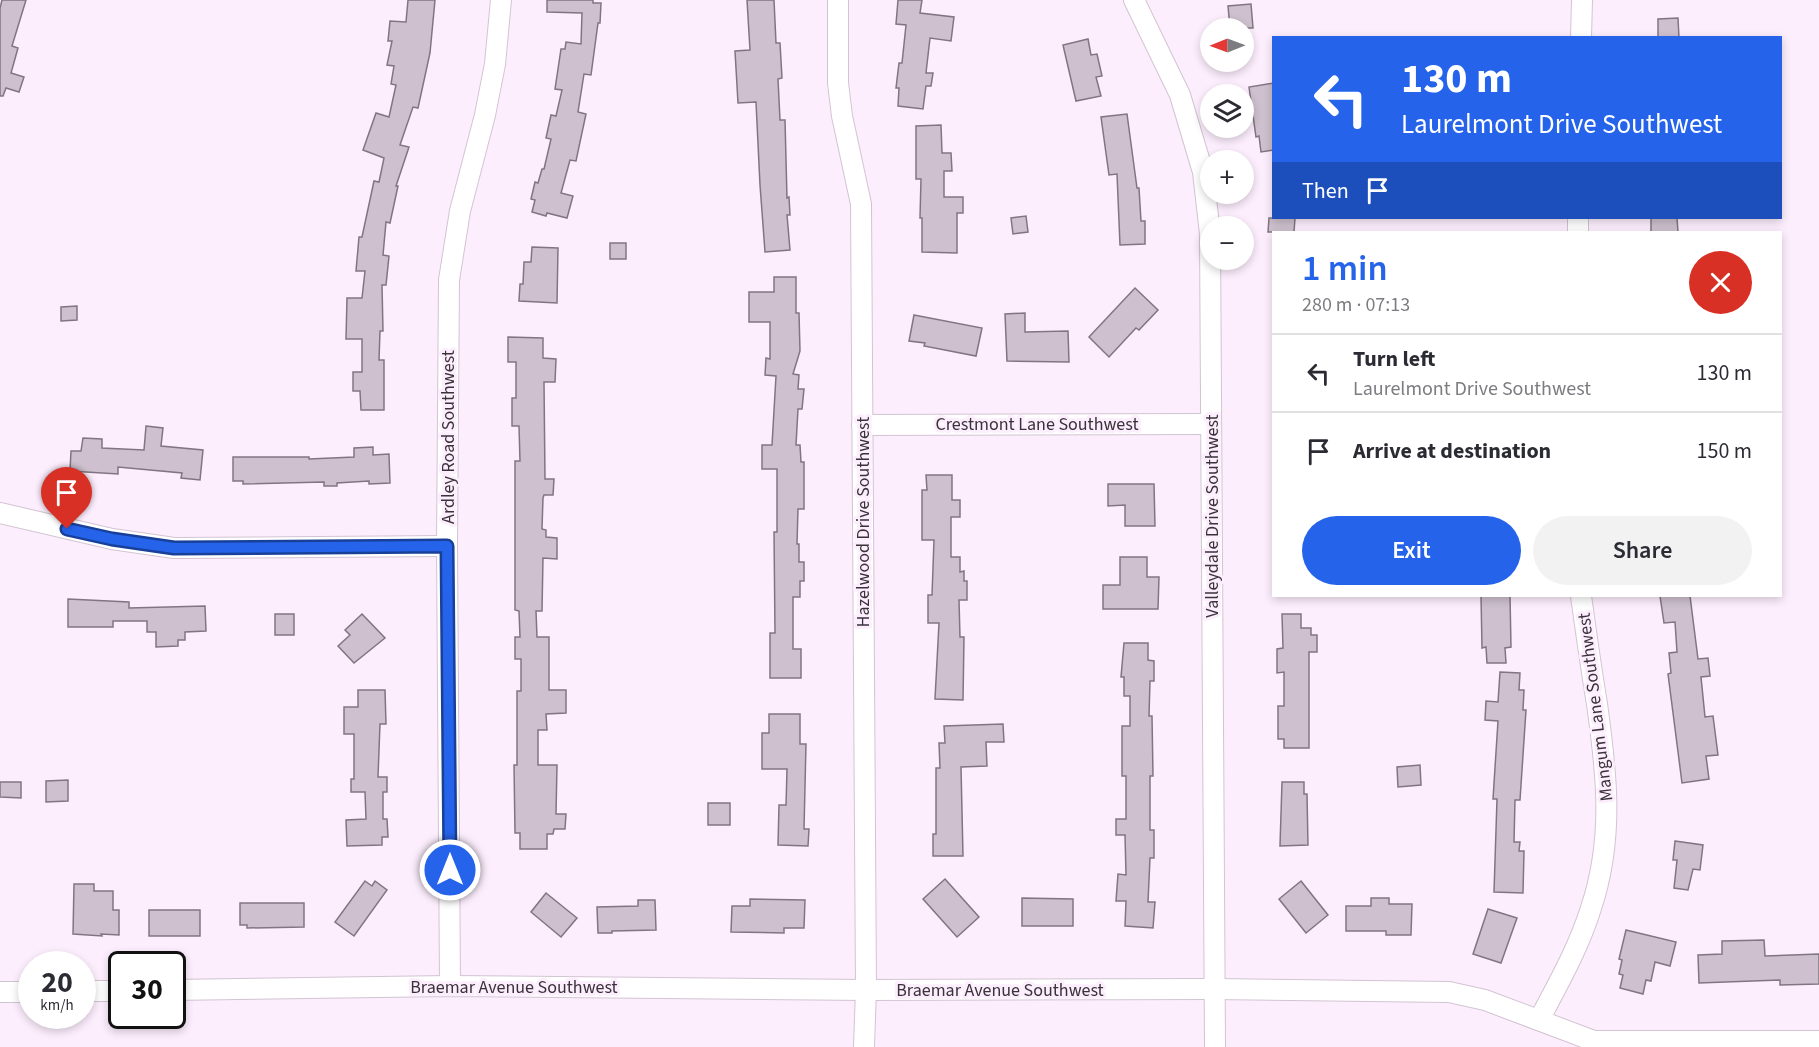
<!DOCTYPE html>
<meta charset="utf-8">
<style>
body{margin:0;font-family:"Source Sans 3",sans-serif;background:#f2f2f3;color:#2b2b33;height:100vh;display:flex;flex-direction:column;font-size:22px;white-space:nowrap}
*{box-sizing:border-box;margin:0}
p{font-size:20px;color:#7c7c81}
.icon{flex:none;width:33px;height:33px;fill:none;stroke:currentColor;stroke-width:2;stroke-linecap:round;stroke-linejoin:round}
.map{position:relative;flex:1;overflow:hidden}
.side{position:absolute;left:1272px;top:231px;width:510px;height:366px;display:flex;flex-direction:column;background:#fff;border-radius:0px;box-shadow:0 3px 9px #0003}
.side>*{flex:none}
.top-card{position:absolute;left:1272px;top:36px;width:510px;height:183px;border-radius:0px;box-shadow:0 3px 9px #0003;background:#2563eb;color:#fff;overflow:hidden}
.needle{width:39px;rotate:269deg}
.buttons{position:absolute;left:1200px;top:18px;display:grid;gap:12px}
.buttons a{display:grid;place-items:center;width:54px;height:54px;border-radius:50%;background:#fff;box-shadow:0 3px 9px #0003;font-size:30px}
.speed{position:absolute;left:18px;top:951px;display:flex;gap:12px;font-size:30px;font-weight:700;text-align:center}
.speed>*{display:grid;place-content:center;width:78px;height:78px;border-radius:50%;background:#fff;box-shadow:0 3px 9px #0003;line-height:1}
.speed small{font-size:15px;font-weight:400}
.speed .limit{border:3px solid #111;border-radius:9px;background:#fff;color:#111}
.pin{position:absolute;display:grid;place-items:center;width:51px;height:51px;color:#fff;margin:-62px -26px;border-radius:50% 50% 50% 0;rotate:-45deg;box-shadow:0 0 6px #0007}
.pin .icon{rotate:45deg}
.me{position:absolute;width:66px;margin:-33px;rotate:0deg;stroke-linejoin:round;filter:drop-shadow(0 0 4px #0008)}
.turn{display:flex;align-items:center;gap:21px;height:126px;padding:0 30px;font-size:27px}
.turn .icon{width:78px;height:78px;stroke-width:2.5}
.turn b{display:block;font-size:42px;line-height:51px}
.then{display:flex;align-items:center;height:57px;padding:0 30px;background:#0003;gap:12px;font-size:22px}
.round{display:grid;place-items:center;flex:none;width:63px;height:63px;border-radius:32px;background:#f2f2f3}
.headline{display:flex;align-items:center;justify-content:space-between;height:102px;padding:0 30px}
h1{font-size:36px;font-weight:600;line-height:45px;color:#2563eb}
.primary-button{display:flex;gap:12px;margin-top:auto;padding:12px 30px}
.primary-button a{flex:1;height:69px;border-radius:36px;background:#2563eb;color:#fff;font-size:24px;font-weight:600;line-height:69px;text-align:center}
.primary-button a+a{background:#f2f2f3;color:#2b2b33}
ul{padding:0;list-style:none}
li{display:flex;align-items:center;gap:18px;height:78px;padding:0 30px;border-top:2px solid #e1e1e2}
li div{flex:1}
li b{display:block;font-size:22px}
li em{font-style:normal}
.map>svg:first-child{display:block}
.building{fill:#cec0ce;stroke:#827582;stroke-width:1.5}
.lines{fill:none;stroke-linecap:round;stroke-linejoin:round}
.street-casing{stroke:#d2c4d2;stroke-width:22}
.street{stroke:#fff;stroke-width:20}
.route-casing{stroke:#184099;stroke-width:15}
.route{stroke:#2563eb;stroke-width:10}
.labels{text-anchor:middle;stroke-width:6;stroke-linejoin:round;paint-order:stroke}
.street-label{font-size:18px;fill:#393339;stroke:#fdeefd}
</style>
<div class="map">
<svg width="1819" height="1047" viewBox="0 0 1819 1047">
<rect width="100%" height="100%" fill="#fdeefd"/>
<g class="building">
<polygon points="2,0 26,0 12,46 18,48 11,73 24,77 19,92 6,88 3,96 0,96 0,8"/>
<polygon points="408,0 435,0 430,53 418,108 413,107 400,145 409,147 396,186 398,186 390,223 386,222 383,255 389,256 386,285 382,285 383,331 380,331 379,360 384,360 384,410 361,410 360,391 353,391 353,372 362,372 362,339 346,339 347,298 362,298 365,271 356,271 359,237 362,237 374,181 379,182 384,158 363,150 376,113 389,117 396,85 391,84 394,66 387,65 392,41 388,41 390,21 406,22"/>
<polygon points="547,0 593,0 593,3 601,3 600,23 598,23 591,75 584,74 578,112 586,114 576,161 570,160 561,193 573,196 567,218 547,213 546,216 532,212 535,200 531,199 535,182 538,183 542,169 544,169 551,139 546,138 551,115 556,116 562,90 555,89 561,49 565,49 566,42 581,44 582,13 547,12"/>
<polygon points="747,0 774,0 776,43 780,43 782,78 778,79 780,120 785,120 787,198 789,197 790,215 787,215 790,250 765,252 760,185 756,102 738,103 735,51 750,50"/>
<polygon points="898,0 922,0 920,13 954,17 951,41 930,38 926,73 933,73 931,86 926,86 923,109 898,106 899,88 896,88 899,63 902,63 906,25 896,24"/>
<polygon points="1251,4 1253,28 1230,28 1228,6"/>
<polygon points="1678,18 1679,38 1658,38 1658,19"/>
<polygon points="1088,39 1091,55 1097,54 1102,76 1096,77 1101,96 1076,101 1063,45"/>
<polygon points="1274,83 1274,150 1261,152 1259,136 1256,137 1249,87"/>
<polygon points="1127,114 1137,188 1139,188 1141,221 1145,221 1145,244 1120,245 1117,174 1109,175 1101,117"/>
<polygon points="941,125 942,153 951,153 952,171 944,171 944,197 963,197 963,213 957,213 957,253 922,252 922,218 920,218 921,179 916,179 916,126"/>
<polygon points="1026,216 1028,232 1013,234 1011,218"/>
<polygon points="1269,218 1295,218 1294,232 1268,232"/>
<polygon points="1651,218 1677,218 1678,232 1651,232"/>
<rect x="610" y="243" width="16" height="16"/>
<polygon points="532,247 558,248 557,303 519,301 520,284 523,284 524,262 531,262"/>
<polygon points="774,277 796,277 796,313 799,313 800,351 793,374 799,375 798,389 804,389 802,409 798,409 796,445 800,445 801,462 804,462 804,509 798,509 797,544 799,544 799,562 804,562 804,581 800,581 800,597 793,597 793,649 801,649 801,678 770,678 770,633 775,633 774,532 777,532 777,469 762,469 762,445 772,445 776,376 765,375 766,358 770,359 770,322 749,322 749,292 774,292"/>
<polygon points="1135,288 1158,310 1139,330 1136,328 1109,357 1089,337"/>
<polygon points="77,306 77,320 61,321 61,307"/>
<polygon points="1025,313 1025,332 1068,331 1069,362 1007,361 1005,314"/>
<polygon points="914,315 982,328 976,356 924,346 925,343 909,341"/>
<polygon points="508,337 543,338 543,358 556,359 555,382 544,382 545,479 554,479 553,495 544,495 543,498 542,529 546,530 546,537 557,538 557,559 543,558 542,611 536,611 537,637 549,637 549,690 566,690 566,713 546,714 547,730 538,730 538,765 557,765 556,814 566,814 565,829 554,829 553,834 547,834 547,849 520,849 520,833 515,833 514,765 517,765 517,691 521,691 521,659 515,659 515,637 520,637 519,611 515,610 515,461 520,461 519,426 512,426 512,398 516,398 516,362 508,362"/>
<polygon points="146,426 163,428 161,446 203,450 200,480 181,478 182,473 118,467 118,474 70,471 71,451 81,451 83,438 102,439 102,448 144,450"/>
<polygon points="373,447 373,455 389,454 390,483 369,484 369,481 337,483 337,486 324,486 324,482 243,484 243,481 233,481 233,457 309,457 309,459 354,457 354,448"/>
<polygon points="926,475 952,475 952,500 960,500 960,517 951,517 951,557 960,557 960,572 964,571 964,581 967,581 967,600 959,600 960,637 964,637 963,700 935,699 939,623 928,623 928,595 932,595 934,540 922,540 922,490 927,490"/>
<polygon points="1108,484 1154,484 1155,526 1125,526 1125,505 1108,506"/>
<polygon points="1120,557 1147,557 1147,577 1159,577 1158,609 1103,609 1103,585 1120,585"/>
<polygon points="1481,596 1510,596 1511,647 1505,648 1506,663 1487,663 1486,647 1482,648"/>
<polygon points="1660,596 1690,596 1698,659 1708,658 1710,676 1701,677 1705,717 1713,716 1718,755 1706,756 1709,779 1682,783 1668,674 1671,673 1669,653 1677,652 1675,622 1664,623"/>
<polygon points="68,599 129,602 129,608 205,606 206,631 185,632 185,640 178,640 178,646 156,647 156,632 147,632 147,621 113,621 113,627 68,627"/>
<rect x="275" y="614" width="19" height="21"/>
<polygon points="362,614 385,638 354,663 338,646 350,635 345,630"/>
<polygon points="1282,614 1301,614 1301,628 1311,628 1311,635 1317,635 1317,652 1309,652 1309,748 1284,748 1284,739 1278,739 1278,706 1284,706 1284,672 1277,673 1277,649 1283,648"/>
<polygon points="1124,643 1148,643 1148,660 1154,661 1154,681 1150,681 1149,716 1152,716 1153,776 1150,776 1150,830 1154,830 1154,858 1150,858 1148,902 1155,902 1153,928 1125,926 1126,901 1116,901 1118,874 1126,875 1125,835 1116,835 1116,819 1126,819 1126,776 1122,776 1122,726 1130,726 1130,696 1124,696 1124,677 1121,677"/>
<polygon points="1500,672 1520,673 1519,690 1524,690 1523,710 1526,710 1520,800 1515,800 1514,842 1520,842 1519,851 1524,851 1523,893 1494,892 1497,799 1493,799 1498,721 1485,720 1486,701 1498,702"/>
<polygon points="358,690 385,690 386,724 380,724 378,777 387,777 387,792 383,792 383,819 387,819 388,837 382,837 382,845 347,846 346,820 366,819 365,792 351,792 351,779 354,779 354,734 344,734 344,707 358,707"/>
<polygon points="769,714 800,714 800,744 806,744 804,829 809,829 808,846 778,845 779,805 786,805 787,769 762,769 762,733 769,733"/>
<polygon points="1003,724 1004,742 986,742 987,766 961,767 963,856 933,856 933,834 936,834 936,768 940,768 939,743 945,743 944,726"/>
<polygon points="1420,765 1421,785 1398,787 1397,767"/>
<polygon points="68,780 68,801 46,802 46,781"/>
<polygon points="0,782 21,782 21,798 0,797"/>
<polygon points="1282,782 1304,782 1304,794 1307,794 1308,845 1280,846"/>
<rect x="708" y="803" width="22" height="22"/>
<polygon points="1675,841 1703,845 1700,870 1693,869 1688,890 1674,888 1677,860 1673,860"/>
<polygon points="945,879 979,917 957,937 923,899"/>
<polygon points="365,881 372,886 375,881 387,890 354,936 335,922"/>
<polygon points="1301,881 1328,915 1306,933 1279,899"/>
<polygon points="74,884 94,884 94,891 113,891 113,910 119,910 119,935 101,934 102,936 73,934"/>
<polygon points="546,893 577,918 561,937 531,912"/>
<polygon points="1022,898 1073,899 1073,926 1022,926"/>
<polygon points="1371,898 1389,898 1389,904 1412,904 1411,935 1386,935 1386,931 1346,931 1346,906 1371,906"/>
<polygon points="750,899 805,900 804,928 784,928 784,933 731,932 732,906 750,906"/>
<polygon points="638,900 655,900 656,930 612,931 612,933 598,933 597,907 638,906"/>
<polygon points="240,903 304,903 304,927 247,928 247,925 240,925"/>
<polygon points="1488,909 1517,918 1501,963 1473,954"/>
<rect x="149" y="910" width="51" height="26"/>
<polygon points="1626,930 1676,942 1670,966 1655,962 1651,981 1646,980 1643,994 1620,988 1623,975 1619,974 1622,960 1619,959"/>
<polygon points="1764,940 1765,956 1819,954 1819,984 1780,985 1780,980 1699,983 1698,955 1722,954 1722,941"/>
</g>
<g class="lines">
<g class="street-casing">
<g id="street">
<polyline points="838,0 838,83 842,116 861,204 866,990 864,1047"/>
<polyline points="1134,0 1180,95 1203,172 1210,234 1215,1047"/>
<polyline points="1581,38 1582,0"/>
<polyline points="1578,232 1578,218"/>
<polyline points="862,425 1211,424"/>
<polyline points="0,513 112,539 174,548 447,546"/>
<polyline points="450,986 447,546 449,280 460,211 485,115 495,64 501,0"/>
<polyline points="172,990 450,986 866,990 1215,989 1449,992 1485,1000 1594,1041 1819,1041"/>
<polyline points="82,991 122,991"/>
<polyline points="0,992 32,992"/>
<path d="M1539,1020C1558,984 1579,947 1591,908C1614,839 1607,775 1597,704C1591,668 1586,632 1581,596"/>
</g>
</g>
<use href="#street" class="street"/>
</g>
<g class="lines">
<g class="route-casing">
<polyline id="route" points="67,529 112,539 174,548 447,546 450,870"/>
</g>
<use href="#route" class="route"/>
</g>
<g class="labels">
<g class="street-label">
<text x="1037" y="430">Crestmont Lane Southwest</text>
<text transform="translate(448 437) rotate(-90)" y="6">Ardley Road Southwest</text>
<text transform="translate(1212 516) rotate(-90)" y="6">Valleydale Drive Southwest</text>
<text transform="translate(863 522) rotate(-90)" y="6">Hazelwood Drive Southwest</text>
<text transform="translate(1595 707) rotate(-97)" y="6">Mangum Lane Southwest</text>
<text x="514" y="993">Braemar Avenue Southwest</text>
<text x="1000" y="996">Braemar Avenue Southwest</text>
</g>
</g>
</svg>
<div class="buttons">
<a><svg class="needle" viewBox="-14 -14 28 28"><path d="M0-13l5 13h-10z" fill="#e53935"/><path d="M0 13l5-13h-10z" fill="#7c7c81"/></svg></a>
<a><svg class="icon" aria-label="layers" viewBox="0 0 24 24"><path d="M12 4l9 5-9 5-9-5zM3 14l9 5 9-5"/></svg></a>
<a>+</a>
<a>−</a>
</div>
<div class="speed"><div>20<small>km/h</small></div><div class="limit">30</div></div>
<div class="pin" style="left:67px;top:529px;background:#d93025"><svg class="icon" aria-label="arrive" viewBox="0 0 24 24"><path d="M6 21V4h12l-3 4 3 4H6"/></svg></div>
<svg class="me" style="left:450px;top:870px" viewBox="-20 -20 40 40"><circle r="17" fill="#2563eb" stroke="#fff" stroke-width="3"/><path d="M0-11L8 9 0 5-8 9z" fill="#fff"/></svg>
<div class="top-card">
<div class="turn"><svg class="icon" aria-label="left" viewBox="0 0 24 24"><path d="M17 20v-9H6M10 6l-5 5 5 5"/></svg><div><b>130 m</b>Laurelmont Drive Southwest</div></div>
<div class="then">Then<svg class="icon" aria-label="arrive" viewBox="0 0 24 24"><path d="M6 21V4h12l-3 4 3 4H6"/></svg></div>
</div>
<section class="side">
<div class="headline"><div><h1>1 min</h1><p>280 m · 07:13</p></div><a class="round" style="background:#d93025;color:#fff"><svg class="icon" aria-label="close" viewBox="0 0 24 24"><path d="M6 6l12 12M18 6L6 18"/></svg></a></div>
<ul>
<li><svg class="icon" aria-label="left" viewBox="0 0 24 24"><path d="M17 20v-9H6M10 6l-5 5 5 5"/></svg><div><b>Turn left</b><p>Laurelmont Drive Southwest</p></div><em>130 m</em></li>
<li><svg class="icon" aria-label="arrive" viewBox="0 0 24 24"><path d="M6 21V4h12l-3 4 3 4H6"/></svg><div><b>Arrive at destination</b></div><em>150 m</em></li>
</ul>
<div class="primary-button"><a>Exit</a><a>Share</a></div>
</section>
</div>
